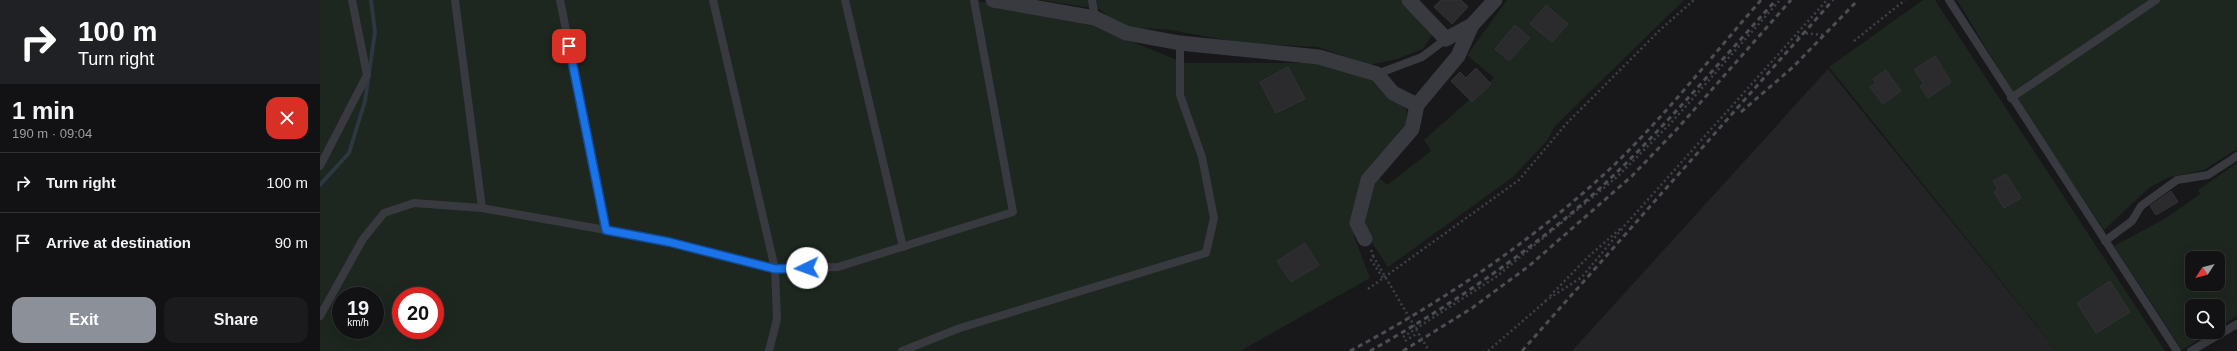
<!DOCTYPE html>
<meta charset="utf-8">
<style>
body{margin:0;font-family:Arial,sans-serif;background:#1b1b1d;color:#f1f3f6;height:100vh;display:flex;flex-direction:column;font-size:15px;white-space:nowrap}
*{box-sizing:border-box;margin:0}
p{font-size:13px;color:#9c9ea0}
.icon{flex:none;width:22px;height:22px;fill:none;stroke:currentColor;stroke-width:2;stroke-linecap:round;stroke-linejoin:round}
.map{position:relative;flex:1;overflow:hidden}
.side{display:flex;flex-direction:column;background:#121214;width:320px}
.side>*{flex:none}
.top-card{background:#202124;color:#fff;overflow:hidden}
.needle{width:26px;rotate:234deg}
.tools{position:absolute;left:1865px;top:251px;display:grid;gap:8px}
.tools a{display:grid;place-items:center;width:40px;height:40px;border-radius:8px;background:#121214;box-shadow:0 4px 16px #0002,0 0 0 1px #313234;font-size:20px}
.speed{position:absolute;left:12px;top:287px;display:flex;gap:8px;font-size:20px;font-weight:700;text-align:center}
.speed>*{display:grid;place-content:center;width:52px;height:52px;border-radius:50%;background:#121214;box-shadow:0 4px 16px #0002,0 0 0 1px #313234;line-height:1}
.speed small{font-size:10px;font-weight:400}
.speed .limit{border:6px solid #d22;background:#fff;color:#111}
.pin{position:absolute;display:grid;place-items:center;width:34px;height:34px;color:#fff;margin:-17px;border-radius:8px;box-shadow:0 2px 6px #0006}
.me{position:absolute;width:44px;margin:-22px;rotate:267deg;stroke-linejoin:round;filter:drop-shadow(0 0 3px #0008)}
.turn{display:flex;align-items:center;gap:14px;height:84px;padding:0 12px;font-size:18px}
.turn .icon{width:52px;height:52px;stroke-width:2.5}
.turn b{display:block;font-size:28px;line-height:34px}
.round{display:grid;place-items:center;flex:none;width:42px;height:42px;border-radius:12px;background:#1b1b1d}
.summary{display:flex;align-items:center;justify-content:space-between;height:68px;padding:0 12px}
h1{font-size:24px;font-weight:600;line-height:30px}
.cta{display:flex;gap:8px;margin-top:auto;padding:8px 12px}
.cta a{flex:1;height:46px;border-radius:12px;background:#8c9099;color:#fff;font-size:16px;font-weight:600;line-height:46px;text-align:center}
.cta a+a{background:#1b1b1d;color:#f1f3f6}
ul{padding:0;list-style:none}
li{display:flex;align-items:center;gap:12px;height:60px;padding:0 12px;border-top:1px solid #313234}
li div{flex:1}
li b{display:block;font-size:15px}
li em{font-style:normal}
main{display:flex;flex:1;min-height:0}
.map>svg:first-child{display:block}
.built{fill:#242427}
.green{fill:#1d261f;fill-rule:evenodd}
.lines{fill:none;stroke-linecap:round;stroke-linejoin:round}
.stream{stroke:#2c3740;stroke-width:4}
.building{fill:#2b2b2e;stroke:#323237}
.path{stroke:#3e4147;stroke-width:2.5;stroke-dasharray:2 3;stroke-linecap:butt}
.lane{stroke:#383a40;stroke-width:8}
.street{stroke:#383a40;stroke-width:15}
.rail{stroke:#4b4e55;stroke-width:3;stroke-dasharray:5 4;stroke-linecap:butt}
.path-bridge{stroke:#3e4147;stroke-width:2.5;stroke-dasharray:2 3;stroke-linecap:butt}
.route-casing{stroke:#114b97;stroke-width:10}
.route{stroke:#1a73e8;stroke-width:7}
</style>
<main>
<section class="side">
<div class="top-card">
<div class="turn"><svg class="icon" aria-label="right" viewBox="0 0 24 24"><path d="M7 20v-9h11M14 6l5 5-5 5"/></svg><div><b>100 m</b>Turn right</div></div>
</div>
<div class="summary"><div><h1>1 min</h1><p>190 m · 09:04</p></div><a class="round" style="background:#d93025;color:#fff"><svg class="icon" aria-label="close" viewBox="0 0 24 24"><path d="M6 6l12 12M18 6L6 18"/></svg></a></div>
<ul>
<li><svg class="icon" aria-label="right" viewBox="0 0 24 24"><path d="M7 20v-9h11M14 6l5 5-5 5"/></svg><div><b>Turn right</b></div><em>100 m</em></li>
<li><svg class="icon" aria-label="arrive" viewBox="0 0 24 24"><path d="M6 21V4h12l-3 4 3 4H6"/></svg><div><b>Arrive at destination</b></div><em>90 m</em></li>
</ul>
<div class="cta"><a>Exit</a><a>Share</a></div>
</section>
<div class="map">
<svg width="1917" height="351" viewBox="0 0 1917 351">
<rect width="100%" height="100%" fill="#18181a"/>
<polygon class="built" points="1508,69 1737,351 1252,351"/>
<g class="green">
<path d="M0,0H654L770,24L864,63H1000L1053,80L1087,110L1086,128L1039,185L1034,236L1050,278L920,351H0ZM21,296H55V330H21ZM81,296H115V330H81Z"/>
<polygon points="721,0 1083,0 1114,32 1103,49 1077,59 1049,65 998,47 923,43 850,30 802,27 779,9"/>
<polygon points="1187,0 1364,0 1235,126 1227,141 1193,177 1068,267 1045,232 1046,206 1058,176 1067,185 1111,151 1104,140 1174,78 1147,55"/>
<polygon points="1603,0 1615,0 1845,351 1737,351 1509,67"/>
<polygon points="1637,0 1917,0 1917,149 1884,170 1850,177 1830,187 1784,230 1698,101"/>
<path d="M1917,163V316L1898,328V306H1872V332H1891L1862,350L1794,246L1846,218L1880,194L1878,190ZM1872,258H1898V284H1872Z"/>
</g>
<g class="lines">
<polyline class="stream" points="0,185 29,153 45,101 55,32 51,0"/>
</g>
<g class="building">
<polygon points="1121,0 1141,0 1148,7 1132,24 1114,7"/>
<polygon points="1226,5 1248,24 1232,42 1210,24"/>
<polygon points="1195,25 1210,38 1189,61 1175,49"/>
<polygon points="1615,56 1631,82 1608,98 1600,86 1604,84 1594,70"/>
<polygon points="968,67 985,99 956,113 940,82"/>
<polygon points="1156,68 1171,84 1152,102 1131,81 1140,72 1146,78"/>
<polygon points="1566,70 1581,91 1563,104 1550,87 1556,83 1553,79"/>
<polygon points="1686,174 1701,198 1684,208 1674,192 1678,189 1673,181"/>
<polygon points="1851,191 1858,202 1836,215 1830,206"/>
<polygon points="985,243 999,265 971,282 957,261"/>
<polygon points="1790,281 1810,312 1776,333 1757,303"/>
</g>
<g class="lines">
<g class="path">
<polyline points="1477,37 1484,33 1504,35"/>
<polyline points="1534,41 1585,0"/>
<polyline points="1051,250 1053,256 1051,260 1063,278"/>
<polyline points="1048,289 1199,180 1246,124 1341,29 1374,0"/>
<polyline points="1230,296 1268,257 1300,229"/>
<polyline points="1225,301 1262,277 1306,224 1507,0"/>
<polyline points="1083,337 1176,277 1297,177 1351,123 1460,0"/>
<polyline points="1085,341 1098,333"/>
<polyline points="1168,351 1227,300"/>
</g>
<g class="lane">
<polyline points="135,0 162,208"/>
<polyline points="240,0 286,230"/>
<polyline points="393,0 455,269 457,319 449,351"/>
<polyline points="525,0 583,247"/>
<polyline points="772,0 775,18"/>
<polyline points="1629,0 1857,351"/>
<polyline points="1057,74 1102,57 1126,39"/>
<polyline points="1691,98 1836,0"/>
<polyline points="0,166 47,75 32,0"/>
<polyline points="1785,241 1812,221 1821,206 1857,180 1888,175 1917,156"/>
<polyline points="0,316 43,239 64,213 94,203 162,208 286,230 349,242 455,269 518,267 693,212 654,0"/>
<polyline points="582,351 640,328 886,253 894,218 882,157 860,95 860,43"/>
<polyline points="1871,351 1917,324"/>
</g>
<g class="street">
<polyline points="673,0 775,18 806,33 860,43 999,57 1057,74 1073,93 1097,105"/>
<polyline points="1089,0 1126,39 1152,25"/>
<polyline points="1045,239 1037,223 1048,180 1092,129 1097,105 1138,56 1152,25 1175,0"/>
</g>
<g class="rail">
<polyline points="1421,112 1473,67 1538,0"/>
<path d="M1030,351C1124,301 1214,240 1292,167C1345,116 1392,56 1441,0"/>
<path d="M1050,351C1137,302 1223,243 1295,174C1352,119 1403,58 1456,0"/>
<polyline points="1083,351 1152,308 1209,266 1312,176 1357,129 1471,0"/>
<polyline points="1202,351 1513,0"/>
</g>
<polyline class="path-bridge" points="1053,256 1109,351"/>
</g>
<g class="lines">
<g class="route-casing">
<polyline id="route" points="249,46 286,230 349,242 455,269 487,268"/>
</g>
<use href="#route" class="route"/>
</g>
</svg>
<div class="tools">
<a><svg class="needle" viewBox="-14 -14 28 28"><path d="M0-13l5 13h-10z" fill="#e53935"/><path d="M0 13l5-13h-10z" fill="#9c9ea0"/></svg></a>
<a><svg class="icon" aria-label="search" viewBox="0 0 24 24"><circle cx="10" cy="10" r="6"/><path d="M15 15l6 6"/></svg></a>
</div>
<div class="speed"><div>19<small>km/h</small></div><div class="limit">20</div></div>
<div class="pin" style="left:249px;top:46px;background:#d93025"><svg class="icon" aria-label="arrive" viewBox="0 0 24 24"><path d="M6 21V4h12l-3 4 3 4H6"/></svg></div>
<svg class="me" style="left:487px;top:268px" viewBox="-20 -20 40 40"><circle r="19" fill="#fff"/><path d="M0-13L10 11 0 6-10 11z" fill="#1a73e8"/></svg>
</div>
</main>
